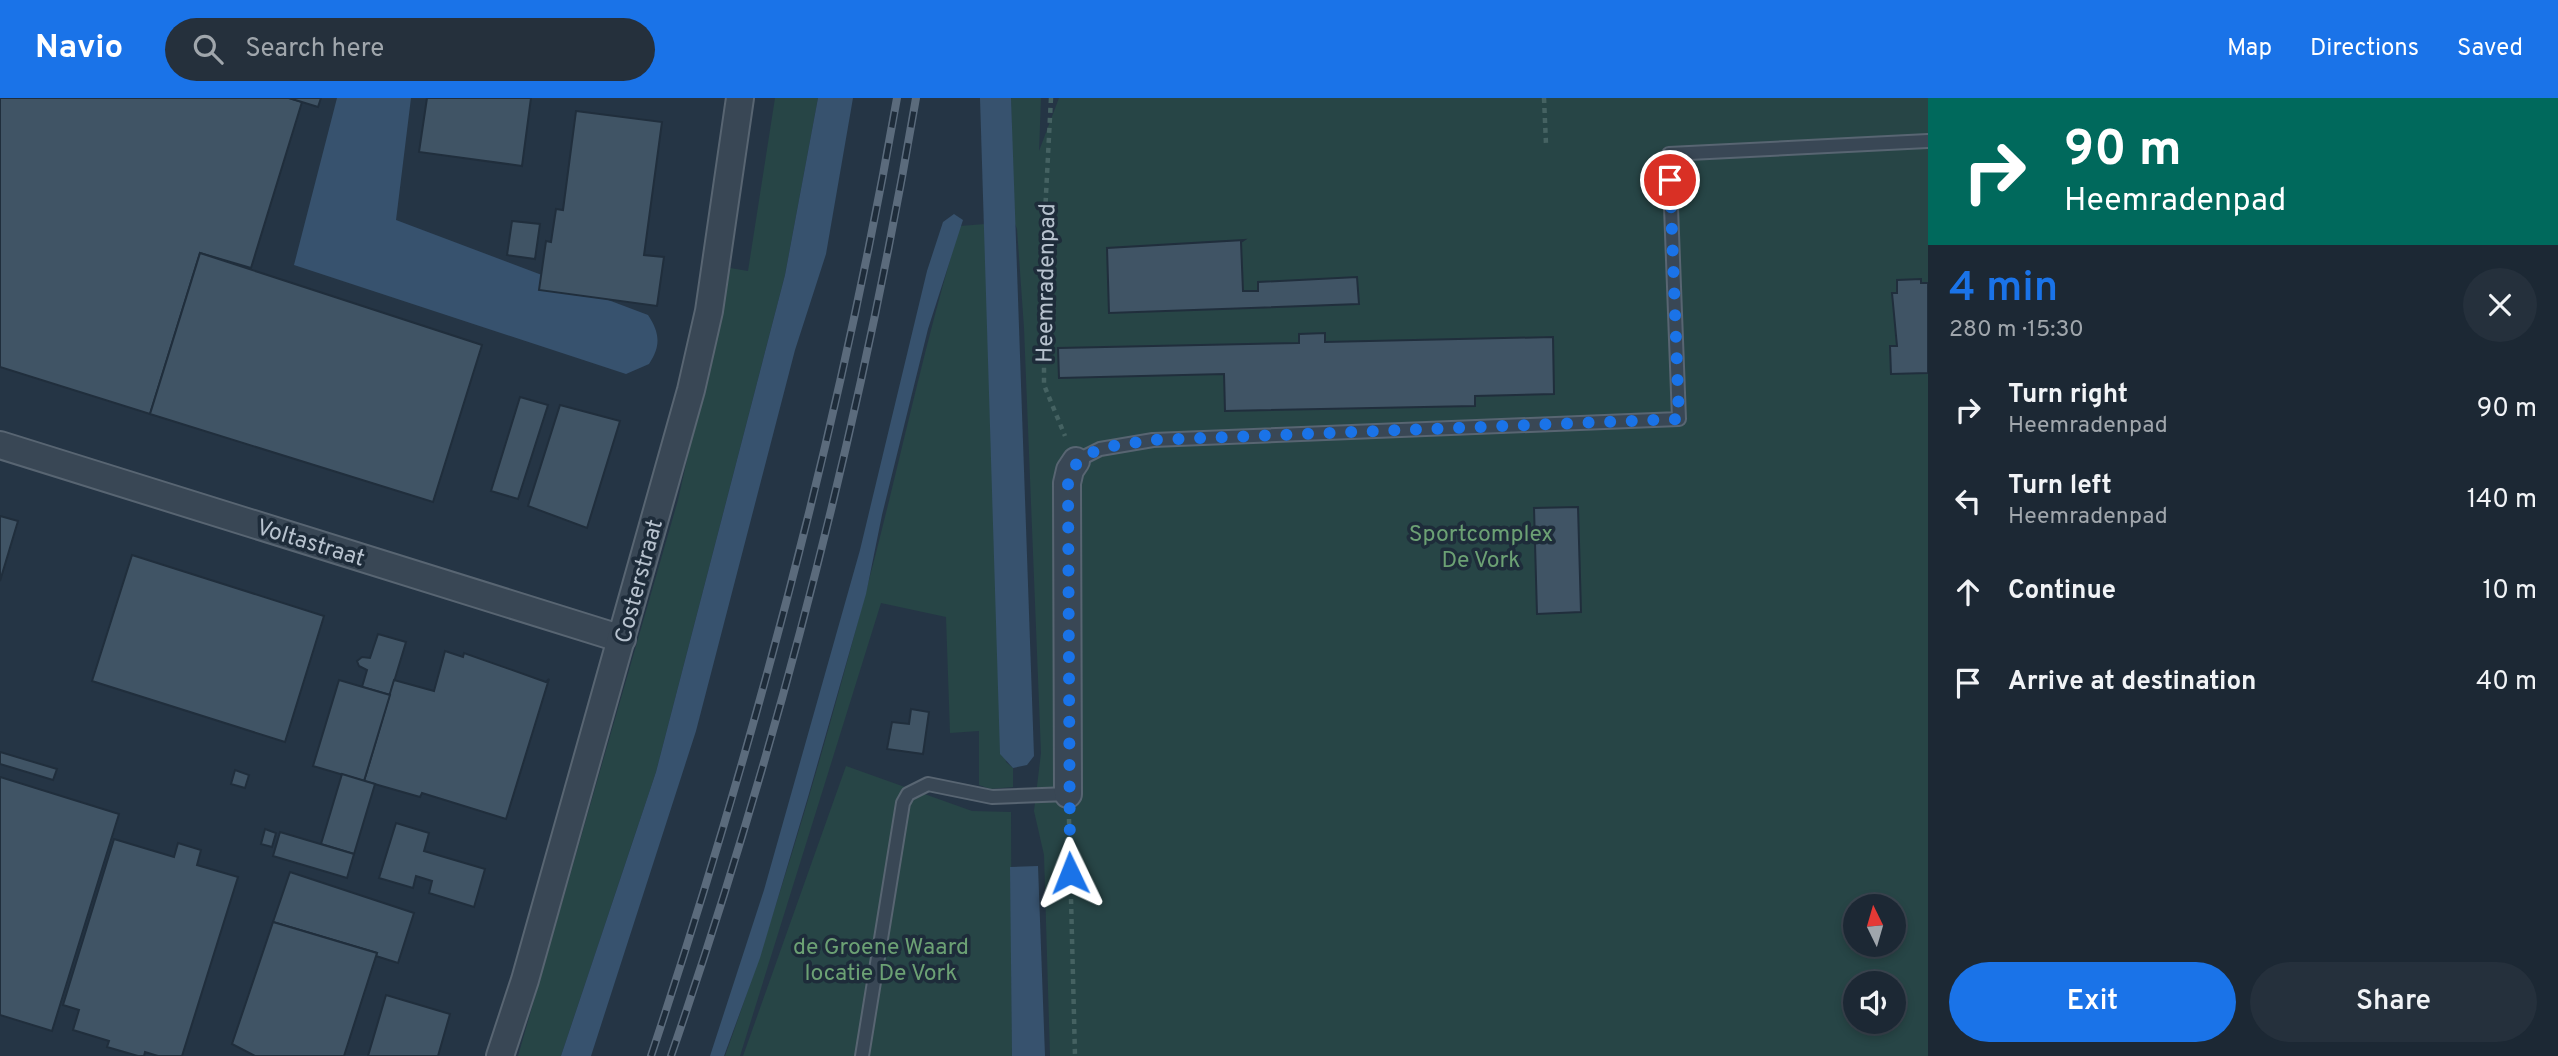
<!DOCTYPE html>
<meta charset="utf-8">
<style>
body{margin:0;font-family:Overpass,sans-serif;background:#25303c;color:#f1f3f6;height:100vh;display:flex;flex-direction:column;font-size:26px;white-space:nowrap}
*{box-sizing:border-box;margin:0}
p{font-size:23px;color:#a0a6ac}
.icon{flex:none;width:38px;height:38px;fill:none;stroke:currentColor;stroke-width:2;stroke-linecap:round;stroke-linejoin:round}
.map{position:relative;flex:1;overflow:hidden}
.panel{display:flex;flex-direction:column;background:#1c2834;width:630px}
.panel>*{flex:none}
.guide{background:#00695c;color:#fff;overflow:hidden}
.needle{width:46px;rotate:355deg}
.tools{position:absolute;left:1843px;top:796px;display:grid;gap:14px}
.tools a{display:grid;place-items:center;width:63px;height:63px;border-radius:50%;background:#1c2834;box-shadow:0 4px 10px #0003,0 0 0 2px #3a444f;font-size:35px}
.pin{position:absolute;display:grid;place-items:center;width:60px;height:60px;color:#fff;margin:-30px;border:4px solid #fff;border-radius:50%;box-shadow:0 2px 7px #0007}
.me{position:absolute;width:77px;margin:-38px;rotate:358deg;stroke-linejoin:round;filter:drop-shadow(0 0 5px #0008)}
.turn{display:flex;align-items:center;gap:24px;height:147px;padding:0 21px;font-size:32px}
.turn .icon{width:91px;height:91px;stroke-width:2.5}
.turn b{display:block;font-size:49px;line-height:60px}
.round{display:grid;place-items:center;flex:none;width:74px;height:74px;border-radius:37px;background:#25303c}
.summary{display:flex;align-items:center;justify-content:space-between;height:119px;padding:0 21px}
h1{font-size:42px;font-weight:600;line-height:52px;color:#1a73e8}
.primary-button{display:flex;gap:14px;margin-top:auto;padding:14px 21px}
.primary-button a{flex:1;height:80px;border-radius:42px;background:#1a73e8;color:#fff;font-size:28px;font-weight:600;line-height:80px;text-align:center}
.primary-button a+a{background:#25303c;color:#f1f3f6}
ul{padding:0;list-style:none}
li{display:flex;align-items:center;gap:21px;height:91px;padding:0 21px}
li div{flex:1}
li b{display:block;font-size:26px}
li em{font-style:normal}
header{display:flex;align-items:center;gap:42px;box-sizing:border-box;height:98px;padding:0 35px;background:#1a73e8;color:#fff}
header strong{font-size:33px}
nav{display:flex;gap:38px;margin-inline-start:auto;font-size:24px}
.search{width:490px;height:63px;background:#25303c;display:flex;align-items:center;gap:18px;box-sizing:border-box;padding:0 24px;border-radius:38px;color:#a0a6ac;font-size:26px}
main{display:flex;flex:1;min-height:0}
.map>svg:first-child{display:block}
.green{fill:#274546;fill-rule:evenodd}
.water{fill:#37526e}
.building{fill:#405465;stroke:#202e3c;stroke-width:2}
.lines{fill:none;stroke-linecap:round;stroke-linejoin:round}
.lane-casing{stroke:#586572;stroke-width:16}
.street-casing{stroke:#586572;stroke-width:30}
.path{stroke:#456262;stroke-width:4.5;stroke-dasharray:5 5;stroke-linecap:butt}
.lane{stroke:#394755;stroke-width:12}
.street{stroke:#394755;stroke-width:26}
.rail-casing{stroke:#5b6b7c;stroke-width:8}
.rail{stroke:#1e2c3a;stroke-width:5;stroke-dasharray:16;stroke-linecap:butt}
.route{stroke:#1a73e8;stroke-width:12;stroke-dasharray:0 21.6}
.labels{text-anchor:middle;stroke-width:7;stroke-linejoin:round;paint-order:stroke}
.street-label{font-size:23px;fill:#b7c2ce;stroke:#1e2c3a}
.park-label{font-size:23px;fill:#6ca174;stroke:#1e2c3a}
</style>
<header>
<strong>Navio</strong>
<div class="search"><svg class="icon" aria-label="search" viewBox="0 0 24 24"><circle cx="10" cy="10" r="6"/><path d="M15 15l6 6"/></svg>Search here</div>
<nav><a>Map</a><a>Directions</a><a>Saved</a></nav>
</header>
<main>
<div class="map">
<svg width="1928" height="958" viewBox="0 0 1928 958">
<rect width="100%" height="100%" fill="#253545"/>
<g class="green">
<polygon points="775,0 818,0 785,177 656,674 561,958 518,958 678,402 730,170 748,173"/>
<path d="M1011,0H1041L1039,53L1059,0H1928V958H1050L1044,757L1034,713L1041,655L1024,230L1017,131L1013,121ZM1855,808H1894V847H1855ZM1855,886H1894V924H1855Z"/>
<path d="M985,126L1006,664L1013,670V689L990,691L979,687V633L950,635L946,519L881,505L740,958H725C779,807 824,652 865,497C898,374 923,250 960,128Z"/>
<polygon points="846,668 972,713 1011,714 1012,958 743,958"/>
</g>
<g class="water">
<path d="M337,0H411L396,122L648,217C660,235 661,248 649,266L626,276L294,167Z"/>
<polygon points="818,0 853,0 826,156 795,252 696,633 591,958 561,958 656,674 785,177"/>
<polygon points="980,0 1011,0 1034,658 1027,667 1013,670 1000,656"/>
<polygon points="954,116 963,122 928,231 882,417 866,496 808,699 760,860 724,958 710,958 764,792 860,452 927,173 943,124"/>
<polygon points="1038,768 1045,958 1012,958 1010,769"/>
</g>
<g class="building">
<polygon points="0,0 289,0 302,4 251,170 200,155 150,316 0,269"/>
<polygon points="289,0 321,0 318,9"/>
<polygon points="427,0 531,0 522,68 419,54"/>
<polygon points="576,13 662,24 644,157 664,159 657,208 539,192 546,143 551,144 556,111 563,112"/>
<polygon points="512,123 540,126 535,161 507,157"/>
<polygon points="1244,142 1241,144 1243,193 1258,193 1258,184 1357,179 1359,206 1109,215 1107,150"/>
<polygon points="200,155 482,247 433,404 150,316"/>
<polygon points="1921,181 1921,185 1928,185 1928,275 1891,276 1890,248 1897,248 1892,195 1897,195 1897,182"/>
<polygon points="1325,235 1325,244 1553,239 1554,296 1475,298 1475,308 1225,313 1224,276 1059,280 1058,250 1299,245 1299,236"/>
<polygon points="520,299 548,307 518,401 491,393"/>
<polygon points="560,307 620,323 587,430 528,408"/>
<polygon points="1578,409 1581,514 1537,516 1534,410"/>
<polygon points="0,418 18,423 0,483"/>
<polygon points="132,457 324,518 285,644 92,583"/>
<polygon points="378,536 406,544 390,597 362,589 367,572 359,568 357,563 362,559 370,560"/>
<polygon points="445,553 463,559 464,555 546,584 549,581 506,721 422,695 420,699 364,683 394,582 434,593"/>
<polygon points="339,582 390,597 364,683 313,668"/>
<polygon points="911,611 929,614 923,656 887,651 892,624 909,626"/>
<polygon points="0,654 57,671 53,682 0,666"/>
<polygon points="235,672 249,677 245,690 231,686"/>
<polygon points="342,676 375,686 354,756 321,746"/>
<polygon points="0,679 119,716 52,933 0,917"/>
<polygon points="396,725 429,735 424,753 485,771 474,809 429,795 432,783 416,778 413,790 379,780"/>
<polygon points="265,731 276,735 272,749 261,746"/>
<polygon points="280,734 354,756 347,780 273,758"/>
<polygon points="114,741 174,759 178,745 201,752 197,767 238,779 182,958 158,958 145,954 144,958 138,958 107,949 109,943 73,932 79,912 63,907"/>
<polygon points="290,774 414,815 398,865 376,858 377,855 273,824"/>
<polygon points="273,824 377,855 344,958 255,958 232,946"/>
<polygon points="386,897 450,916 438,958 368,958"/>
</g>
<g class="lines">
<g class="lane-casing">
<g id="lane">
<polyline points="1076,363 1100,351 1153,342 1679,321 1669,56 1928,43"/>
<polyline points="862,958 903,705 908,696 928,686 992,699 1068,696"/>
</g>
</g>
<g class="street-casing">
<g id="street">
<polyline points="0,347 622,541"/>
<polyline points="1068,696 1067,385 1070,372 1076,363"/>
<polyline points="500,958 525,882 691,292 709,213 740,0"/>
</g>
</g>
<g class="path">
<polyline points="1051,0 1044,135 1044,287 1065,338"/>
<polyline points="1544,0 1546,46"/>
<polyline points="1069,721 1075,958"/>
</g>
<use href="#lane" class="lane"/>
<use href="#street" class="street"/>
<g class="rail-casing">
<g id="rail">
<path d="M651,958C755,645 840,325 897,0"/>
<path d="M671,958C778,647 861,324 916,0"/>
</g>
</g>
<use href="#rail" class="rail"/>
</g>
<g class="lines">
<path class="route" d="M1070,775L1068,385C1074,347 1122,347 1153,342L1679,321L1670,82"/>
</g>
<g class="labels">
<g class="street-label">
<text transform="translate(1045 185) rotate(-89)" y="8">Heemradenpad</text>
<text transform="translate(311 444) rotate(17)" y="8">Voltastraat</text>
<text transform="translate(638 483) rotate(-75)" y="8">Costerstraat</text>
</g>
<g class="park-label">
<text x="1481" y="443">Sportcomplex<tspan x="1481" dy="26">De Vork</tspan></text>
<text x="881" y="856">de Groene Waard<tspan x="881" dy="26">locatie De Vork</tspan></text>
</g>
</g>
</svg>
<div class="tools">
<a><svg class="needle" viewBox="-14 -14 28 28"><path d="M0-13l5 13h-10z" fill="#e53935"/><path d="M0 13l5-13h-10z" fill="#a0a6ac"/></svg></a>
<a><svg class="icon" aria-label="sound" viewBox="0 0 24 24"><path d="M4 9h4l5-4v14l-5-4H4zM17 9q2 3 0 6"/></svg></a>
</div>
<div class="pin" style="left:1670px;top:82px;background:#d93025"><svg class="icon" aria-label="arrive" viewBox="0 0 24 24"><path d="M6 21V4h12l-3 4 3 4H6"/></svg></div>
<svg class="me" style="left:1070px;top:775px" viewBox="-20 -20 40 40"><path d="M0-17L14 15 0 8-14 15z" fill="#1a73e8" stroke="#fff" stroke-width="4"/></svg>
</div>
<section class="panel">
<div class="guide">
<div class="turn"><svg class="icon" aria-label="right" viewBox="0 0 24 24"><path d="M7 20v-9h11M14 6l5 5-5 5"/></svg><div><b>90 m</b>Heemradenpad</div></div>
</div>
<div class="summary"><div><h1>4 min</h1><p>280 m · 15:30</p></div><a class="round"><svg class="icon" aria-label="close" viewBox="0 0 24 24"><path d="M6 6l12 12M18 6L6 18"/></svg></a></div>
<ul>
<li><svg class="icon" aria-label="right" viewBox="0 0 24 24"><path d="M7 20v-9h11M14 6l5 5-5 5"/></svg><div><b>Turn right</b><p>Heemradenpad</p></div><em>90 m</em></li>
<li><svg class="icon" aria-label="left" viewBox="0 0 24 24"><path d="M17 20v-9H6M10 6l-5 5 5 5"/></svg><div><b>Turn left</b><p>Heemradenpad</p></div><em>140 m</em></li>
<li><svg class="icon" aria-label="ahead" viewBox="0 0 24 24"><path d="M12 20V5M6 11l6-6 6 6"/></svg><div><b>Continue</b></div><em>10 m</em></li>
<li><svg class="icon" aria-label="arrive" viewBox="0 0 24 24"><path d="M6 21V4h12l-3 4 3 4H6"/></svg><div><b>Arrive at destination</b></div><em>40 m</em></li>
</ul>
<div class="primary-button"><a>Exit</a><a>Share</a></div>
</section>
</main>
